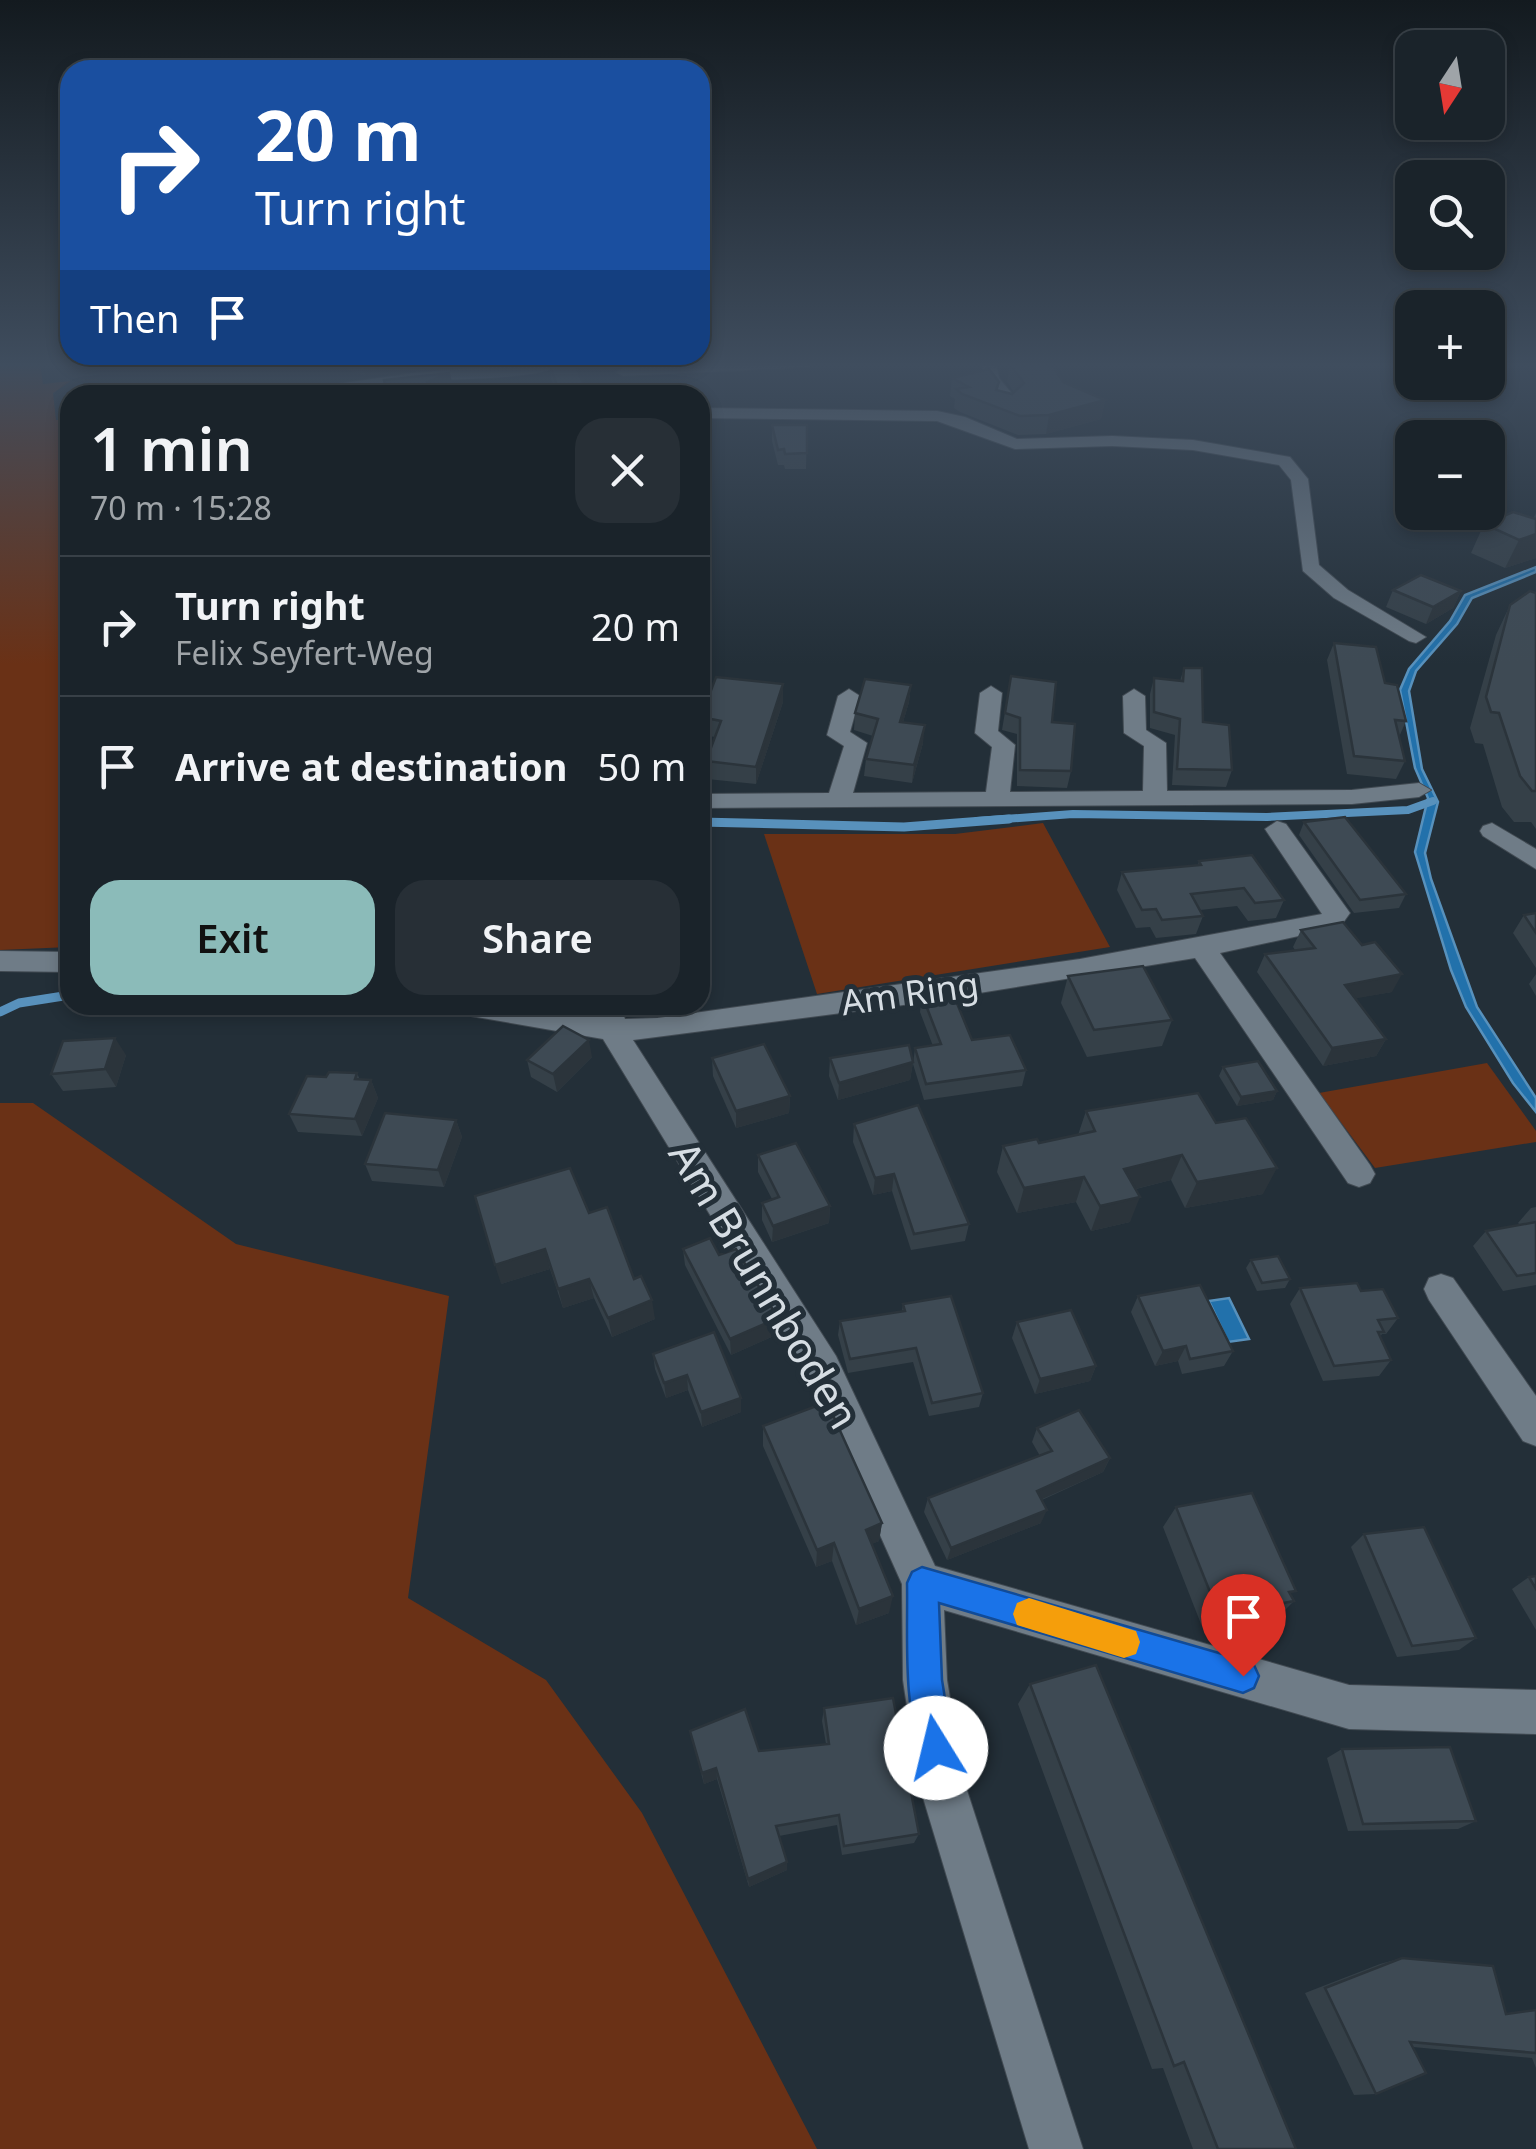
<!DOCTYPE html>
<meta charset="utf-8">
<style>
body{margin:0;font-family:"Noto Sans",sans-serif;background:#272f36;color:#f1f3f6;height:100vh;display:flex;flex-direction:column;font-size:38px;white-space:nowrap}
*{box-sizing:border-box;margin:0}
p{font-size:32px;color:#9fa4a8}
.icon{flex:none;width:55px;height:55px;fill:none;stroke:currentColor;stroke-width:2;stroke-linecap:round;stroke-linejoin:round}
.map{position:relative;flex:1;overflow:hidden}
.side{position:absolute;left:60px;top:385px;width:650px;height:630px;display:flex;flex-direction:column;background:#1a232a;border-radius:30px;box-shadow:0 5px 15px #0003,0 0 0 2px #384047}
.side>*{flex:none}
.guide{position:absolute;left:60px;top:60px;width:650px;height:305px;border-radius:30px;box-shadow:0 5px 15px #0003,0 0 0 2px #384047;background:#1a4fa0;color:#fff;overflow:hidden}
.needle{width:65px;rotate:192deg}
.tools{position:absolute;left:1395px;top:30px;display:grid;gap:20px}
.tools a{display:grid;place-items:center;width:110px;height:110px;border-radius:20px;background:#1a232a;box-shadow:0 5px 15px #0003,0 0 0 2px #384047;font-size:50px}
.pin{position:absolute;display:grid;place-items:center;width:85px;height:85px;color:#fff;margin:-102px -42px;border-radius:50% 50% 50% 0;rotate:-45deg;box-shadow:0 0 10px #0007}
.pin .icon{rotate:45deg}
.me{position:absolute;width:110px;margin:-55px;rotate:351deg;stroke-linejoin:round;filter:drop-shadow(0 0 8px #0008)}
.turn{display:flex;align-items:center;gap:35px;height:210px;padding:0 30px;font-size:45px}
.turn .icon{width:130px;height:130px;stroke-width:2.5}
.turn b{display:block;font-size:70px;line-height:85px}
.then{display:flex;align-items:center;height:95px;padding:0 30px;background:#0003;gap:20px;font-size:38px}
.round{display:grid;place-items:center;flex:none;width:105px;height:105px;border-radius:30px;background:#272f36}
.summary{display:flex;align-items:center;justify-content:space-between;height:170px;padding:0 30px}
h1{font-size:60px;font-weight:600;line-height:75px}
.primary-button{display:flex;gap:20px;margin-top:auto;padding:20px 30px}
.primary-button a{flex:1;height:115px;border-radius:30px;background:#8bbbb9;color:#111;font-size:40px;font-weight:600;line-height:115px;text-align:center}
.primary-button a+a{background:#272f36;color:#f1f3f6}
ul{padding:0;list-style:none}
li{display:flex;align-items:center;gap:30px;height:140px;padding:0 30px;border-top:2px solid #384047}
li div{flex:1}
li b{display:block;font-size:38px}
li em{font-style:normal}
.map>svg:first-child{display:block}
.green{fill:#6a3116}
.water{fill:#2271ab;stroke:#5891bc;stroke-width:2.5}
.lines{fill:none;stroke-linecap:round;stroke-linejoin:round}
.stream-far1{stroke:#5891bc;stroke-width:8}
.stream{stroke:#5891bc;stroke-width:9}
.minor-casing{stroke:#414a52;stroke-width:2}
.minor{fill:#6f7c87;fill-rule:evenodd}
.wall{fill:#354048}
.shaded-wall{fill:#2b343b}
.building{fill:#3e4a54;stroke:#2b343b;stroke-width:2.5}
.route{fill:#1a73e8;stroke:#114b97;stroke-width:2.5}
.slow{fill:#f59e0b}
.labels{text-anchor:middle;stroke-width:10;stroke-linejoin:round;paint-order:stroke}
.street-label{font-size:35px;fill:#d6dde3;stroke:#232f38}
.near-street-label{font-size:42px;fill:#d6dde3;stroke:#232f38}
</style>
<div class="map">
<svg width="1536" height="2149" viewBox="0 0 1536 2149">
<rect width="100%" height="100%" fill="#232f38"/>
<g class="green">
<polygon points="0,363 40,363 43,384 71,381 53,393 56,420 70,420 70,947 0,950"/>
<polygon points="1043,823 1110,947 817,994 764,834 955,834"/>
<polygon points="1487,1063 1536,1131 1536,1142 1375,1168 1319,1093"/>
<polygon points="0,1103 33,1103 236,1244 449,1296 408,1598 546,1680 642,1813 817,2149 0,2149"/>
</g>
<g class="water">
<polygon points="1536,567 1536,572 1472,598 1457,624 1416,671 1409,691 1422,769 1438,802 1425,853 1431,879 1477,1007 1536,1098 1536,1112 1513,1083 1466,1007 1451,970 1415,852 1428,798 1415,768 1400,690 1409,669 1450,621 1465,595"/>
<polygon points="1229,1298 1249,1339 1228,1342 1209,1301"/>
</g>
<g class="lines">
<polyline class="stream-far1" points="977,821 1073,814 1267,817 1408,810 1433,801"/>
<g class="stream">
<polyline points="700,822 904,827 1009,819"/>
<polyline points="0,1012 19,1003 70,995"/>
</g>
<g class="minor-casing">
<g id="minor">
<path d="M527,363H565C536,382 449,377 411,382C370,387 330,395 287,395L295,390L414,373Z"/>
<polygon points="714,363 815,363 808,367 623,376 616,372 623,368"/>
<polygon points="982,363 996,363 999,378 1018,401 1010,409 997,406 1002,401 985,379"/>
<polygon points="700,408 937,411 965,417 1017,439 1112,436 1193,440 1290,457 1308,479 1319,565 1348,590 1426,637 1416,643 1409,641 1334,598 1303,571 1291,480 1279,465 1193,450 1112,446 1015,449 937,421 700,418"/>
<polygon points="70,424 70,441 62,436 62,429"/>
<polygon points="991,686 1002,693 998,731 1015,745 1010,792 1143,791 1144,746 1124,733 1123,696 1134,689 1145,696 1146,730 1166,743 1167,791 1352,790 1419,783 1431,790 1419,797 1352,804 700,808 700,794 829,793 844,746 827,735 838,696 849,689 860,696 850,732 867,743 853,793 986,792 992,747 975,733 980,693"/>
<polygon points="700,689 712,695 708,703 700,705"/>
<polygon points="700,738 708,740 711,749 700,756"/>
<polygon points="1277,821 1286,824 1350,913 1340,927 1220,953 1370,1165 1375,1174 1370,1183 1359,1187 1348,1183 1195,958 911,1004 633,1040 836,1356 935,1566 1349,1685 1536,1690 1536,1734 1349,1729 944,1610 947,1680 964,1781 1083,2149 1029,2149 918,1781 903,1680 902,1584 810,1379 603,1039 465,1015 455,1012 451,1005 527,1005 596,1016 592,1005 620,1005 625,1019 658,1018 1080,959 1322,914 1265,829"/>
<polygon points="1492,823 1536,849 1536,869 1483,836 1480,831 1483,826"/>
<polygon points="0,951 70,952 70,972 0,971"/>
<polygon points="1441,1274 1453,1278 1536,1396 1536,1446 1523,1441 1429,1300 1424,1289 1429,1278"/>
</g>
</g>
<use href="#minor" class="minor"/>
</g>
<g class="wall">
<polygon points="333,363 460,363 461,365 365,376"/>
<polygon points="1010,364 1063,382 1105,400 1101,419 1046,434 1018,435 960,412 954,408 955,399 950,396 952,378 999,382 998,390 1012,394 1014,392 1007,382"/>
<polygon points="550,365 588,395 557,395 551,379"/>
<polygon points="772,425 807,425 806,469 785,469 784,465 778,465 772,441"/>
<polygon points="1536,513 1536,558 1505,568 1471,553 1484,524 1533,519"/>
<polygon points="1393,590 1461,591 1453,608 1426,624 1386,607"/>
<polygon points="1536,593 1536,829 1531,822 1514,822 1502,807 1483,744 1475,743 1470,728 1496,635 1510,605"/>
<polygon points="1334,643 1385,683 1406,721 1399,737 1405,761 1396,779 1347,774 1327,660"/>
<polygon points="1184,668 1203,722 1232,770 1226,787 1172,785 1175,735 1150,728 1150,694 1154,678 1180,681"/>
<polygon points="1011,676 1052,722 1071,771 1067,788 1017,786 1017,734 1002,730"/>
<polygon points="783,684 783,702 756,784 707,779 706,761 715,737 702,735 701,717"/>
<polygon points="911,685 909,702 903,722 923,743 912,783 864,776 866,759 873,736 854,730 855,713"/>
<polygon points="1304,822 1406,894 1399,908 1354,913 1299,835"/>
<polygon points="1199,861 1284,900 1276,918 1248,921 1237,906 1200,910 1203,916 1196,934 1156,938 1150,927 1136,928 1117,890 1122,872 1198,865"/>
<polygon points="1536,913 1536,968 1513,933 1524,915"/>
<polygon points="1301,930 1362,945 1392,992 1355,998 1386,1039 1376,1056 1323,1066 1257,972 1265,954 1295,950 1293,947"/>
<polygon points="700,956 706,982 707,999 700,1000"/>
<polygon points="1536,974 1536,996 1529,984"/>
<polygon points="1068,976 1172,1020 1162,1046 1087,1057 1061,1003"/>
<polygon points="922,995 972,1040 1026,1070 1022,1086 924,1100 913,1064 915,1048 933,1046 920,1012"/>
<polygon points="126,1055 116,1087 63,1091 51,1074"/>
<polygon points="592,1057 557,1092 531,1077 527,1060"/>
<polygon points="712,1058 790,1096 789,1113 736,1128 713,1076"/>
<polygon points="830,1058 913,1062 910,1080 838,1100 829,1076"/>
<polygon points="1223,1067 1277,1091 1273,1100 1237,1106 1219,1076"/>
<polygon points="357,1073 360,1080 371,1080 378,1098 362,1136 298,1132 289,1114 326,1077"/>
<polygon points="1086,1111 1216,1123 1263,1194 1185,1208 1171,1180 1136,1189 1130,1222 1091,1231 1076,1202 1017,1213 997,1172 1003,1146 1039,1143 1078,1135"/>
<polygon points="456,1120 462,1137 444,1187 372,1181 365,1164"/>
<polygon points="854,1124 969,1224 965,1241 911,1250 892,1191 873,1195 853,1142"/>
<polygon points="758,1155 830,1206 829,1223 772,1242 762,1220 762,1203 772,1199 758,1172"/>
<polygon points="1536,1207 1536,1285 1503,1291 1473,1246 1486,1231 1520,1225 1518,1223 1531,1208"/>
<polygon points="589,1213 634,1279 655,1319 612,1337 594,1298 563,1308 550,1269 501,1284"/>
<polygon points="683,1249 719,1255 778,1318 778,1334 731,1355 685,1265"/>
<polygon points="1251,1260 1290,1279 1285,1288 1257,1291 1246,1268"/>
<polygon points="1300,1288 1361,1291 1398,1318 1386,1334 1382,1334 1380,1337 1391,1360 1379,1376 1323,1381 1290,1304"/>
<polygon points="1138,1296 1233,1351 1224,1366 1182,1374 1178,1361 1155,1366 1131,1312"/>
<polygon points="903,1304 983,1393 979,1407 929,1416 913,1362 848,1373 838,1335 840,1321 902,1311"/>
<polygon points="1017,1322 1096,1366 1090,1381 1035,1394 1012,1338"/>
<polygon points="653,1354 741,1412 702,1427 688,1390 666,1398 655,1369"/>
<polygon points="763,1426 882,1523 879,1541 871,1544 889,1613 856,1625 832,1561 816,1567 763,1446"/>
<polygon points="1037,1428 1110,1458 1103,1472 1042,1500 1041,1523 947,1560 924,1512 928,1498 1040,1456 1032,1442"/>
<polygon points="1176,1507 1291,1596 1294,1601 1276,1619 1215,1631 1211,1622 1201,1624 1163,1527"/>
<polygon points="1364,1534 1476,1638 1459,1650 1397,1657 1351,1547"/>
<polygon points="1536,1576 1536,1630 1512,1589 1529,1577"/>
<polygon points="1030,1684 1296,2149 1193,2149 1163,2068 1152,2069 1018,1704"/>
<polygon points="824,1708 919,1834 914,1843 842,1855 837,1825 779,1836 787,1862 787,1870 749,1887 717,1779 704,1784 690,1731 759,1751 826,1744 822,1721"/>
<polygon points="1342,1749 1476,1821 1458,1829 1348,1831 1327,1758"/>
<polygon points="1402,1958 1506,2014 1536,2010 1536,2068 1532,2058 1413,2047 1376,2094 1354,2095 1305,1993 1380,1964"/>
</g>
<g class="shaded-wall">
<polygon points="362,363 460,363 461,365 365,376"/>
<polygon points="450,373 452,383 429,392 427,382"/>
<polygon points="1105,400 1101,419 1046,434 1049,415"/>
<polygon points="1536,534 1536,558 1505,568 1519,540"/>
<polygon points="1461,591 1453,608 1426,624 1433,607"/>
<polygon points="783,684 783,702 756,784 756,767"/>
<polygon points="911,685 909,702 898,739 900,722"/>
<polygon points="925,725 923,743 912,783 914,765"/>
<polygon points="1402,974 1392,992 1336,1002 1345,985"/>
<polygon points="115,1038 126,1055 116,1087 105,1069"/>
<polygon points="1386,1039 1376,1056 1323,1066 1332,1048"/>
<polygon points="589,1040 592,1057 557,1092 553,1074"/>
<polygon points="913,1062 910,1080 838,1100 839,1083"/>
<polygon points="371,1080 378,1098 362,1136 355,1119"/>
<polygon points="1277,1091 1273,1100 1237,1106 1241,1097"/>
<polygon points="790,1096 789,1113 736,1128 736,1111"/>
<polygon points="456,1120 462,1137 444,1187 438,1170"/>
<polygon points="1182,1155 1171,1180 1115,1194 1124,1169"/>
<polygon points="1277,1168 1263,1194 1185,1208 1197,1182"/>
<polygon points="894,1174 892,1191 873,1195 875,1178"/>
<polygon points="1084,1177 1076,1202 1017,1213 1024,1188"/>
<polygon points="1140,1197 1130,1222 1091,1231 1100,1206"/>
<polygon points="830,1206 829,1223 772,1242 773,1226"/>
<polygon points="545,1249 550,1269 501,1284 495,1265"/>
<polygon points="589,1279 594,1298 563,1308 558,1289"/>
<polygon points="652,1300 655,1319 612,1337 608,1318"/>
<polygon points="778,1318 778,1334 731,1355 730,1339"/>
<polygon points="1186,1346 1178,1361 1155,1366 1163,1351"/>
<polygon points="1096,1366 1090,1381 1035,1394 1040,1379"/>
<polygon points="687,1375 688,1390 666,1398 664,1383"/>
<polygon points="741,1398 741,1412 702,1427 701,1412"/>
<polygon points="1110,1458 1103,1472 1031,1504 1037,1491"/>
<polygon points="1047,1510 1041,1523 947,1560 951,1548"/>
<polygon points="882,1523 879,1541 863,1548 866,1530"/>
<polygon points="834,1543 832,1561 816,1567 817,1550"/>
<polygon points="893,1596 889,1613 856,1625 859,1609"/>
<polygon points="1227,1604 1211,1622 1201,1624 1216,1607"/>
<polygon points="716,1768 717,1779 704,1784 702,1773"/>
<polygon points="787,1862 787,1870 749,1887 748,1879"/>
</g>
<g class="building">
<polygon points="1051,363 1063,382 1105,400 1049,415 1020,416 962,394 956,389 969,387 952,378 989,369 999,382 996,390 1012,394 1024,383 1010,364"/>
<polygon points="575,364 588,395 560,395 550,365"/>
<polygon points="450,373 427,382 430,395 387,395 384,380"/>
<polygon points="772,425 807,425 807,453 785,454 784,449 778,450"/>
<polygon points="1513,512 1536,519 1536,534 1519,540 1484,524"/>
<polygon points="1421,575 1461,591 1433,607 1393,590"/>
<polygon points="1530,591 1536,593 1536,791 1532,791 1520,776 1499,713 1491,712 1486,697 1510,605"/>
<polygon points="1334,643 1376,647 1385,683 1397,685 1406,721 1395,720 1405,761 1354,756"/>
<polygon points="1184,668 1202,668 1203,722 1229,725 1232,770 1177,769 1180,719 1154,712 1154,678 1183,681"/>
<polygon points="1011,676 1056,682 1052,722 1075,724 1071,771 1020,770 1020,718 1005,713"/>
<polygon points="716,677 783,684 756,767 706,761 721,721 701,717"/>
<polygon points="865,679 911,685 900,722 925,725 914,765 866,759 878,719 855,713"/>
<polygon points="1345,817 1406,894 1360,900 1304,822"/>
<polygon points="1252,855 1284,900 1255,903 1244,888 1191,894 1203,916 1162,920 1156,909 1142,910 1122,872 1201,865 1199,861"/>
<polygon points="1536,913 1536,933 1524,915"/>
<polygon points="1343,922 1362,945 1375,942 1402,974 1345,985 1386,1039 1332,1048 1265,954 1315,948 1301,930"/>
<polygon points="700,956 706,982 700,982"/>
<polygon points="1143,966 1172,1020 1094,1030 1068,976"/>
<polygon points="952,991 972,1040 1010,1035 1026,1070 926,1084 915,1048 941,1044 922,995"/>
<polygon points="563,1026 589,1040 553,1074 527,1060"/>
<polygon points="115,1038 105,1069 51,1074 63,1041"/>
<polygon points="764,1044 790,1096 736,1111 712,1058"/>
<polygon points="909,1045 913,1062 839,1083 830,1058"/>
<polygon points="1258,1061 1277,1091 1241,1097 1223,1067"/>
<polygon points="329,1072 357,1073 355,1079 371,1080 355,1119 289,1114 307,1076 326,1077"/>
<polygon points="1198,1093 1216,1123 1246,1118 1277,1168 1197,1182 1182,1155 1124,1169 1140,1197 1100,1206 1084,1177 1024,1188 1003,1146 1037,1139 1039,1143 1095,1131 1086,1111"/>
<polygon points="918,1105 969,1224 914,1234 894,1174 875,1178 854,1124"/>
<polygon points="385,1113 456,1120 438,1170 365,1164"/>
<polygon points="796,1143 830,1206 773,1226 762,1203 779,1197 758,1155"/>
<polygon points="570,1168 589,1213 607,1207 634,1279 641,1276 652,1300 608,1318 589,1279 558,1289 545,1249 495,1265 475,1196"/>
<polygon points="1536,1222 1536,1273 1517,1276 1486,1231"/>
<polygon points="710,1238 719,1255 736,1249 778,1318 730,1339 683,1249"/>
<polygon points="1278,1256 1290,1279 1262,1283 1251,1260"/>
<polygon points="1357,1283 1361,1291 1383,1289 1398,1318 1378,1320 1384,1332 1378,1332 1391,1360 1334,1366 1300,1288"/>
<polygon points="1200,1285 1233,1351 1190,1359 1186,1346 1163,1351 1138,1296"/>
<polygon points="951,1296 983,1393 932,1403 916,1348 850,1359 840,1321 905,1311 903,1304"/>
<polygon points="1071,1310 1096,1366 1040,1379 1017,1322"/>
<polygon points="714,1332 741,1398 701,1412 687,1375 664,1383 653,1354"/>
<polygon points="827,1402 882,1523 866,1530 893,1596 859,1609 834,1543 817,1550 763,1426"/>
<polygon points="1079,1410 1110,1458 1037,1491 1047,1510 951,1548 928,1498 1052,1451 1037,1428"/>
<polygon points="1252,1493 1296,1591 1289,1592 1294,1601 1230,1613 1227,1604 1216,1607 1176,1507"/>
<polygon points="1424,1527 1476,1638 1412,1646 1364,1534"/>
<polygon points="1536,1576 1536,1589 1529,1577"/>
<polygon points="1096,1665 1296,2149 1218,2149 1184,2062 1174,2066 1030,1684"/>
<polygon points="893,1698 919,1834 844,1846 839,1815 776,1826 787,1862 748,1879 716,1768 702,1773 690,1731 745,1709 759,1751 829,1744 824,1708"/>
<polygon points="1450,1747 1476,1821 1363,1824 1342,1749"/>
<polygon points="1402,1958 1493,1966 1506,2014 1536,2010 1536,2053 1410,2042 1426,2073 1376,2094 1325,1988"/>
</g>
<linearGradient id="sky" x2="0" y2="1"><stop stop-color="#131a1f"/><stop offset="0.55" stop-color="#3f4d5e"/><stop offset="1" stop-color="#3f4d5e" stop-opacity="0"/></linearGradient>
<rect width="1536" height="664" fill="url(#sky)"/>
<path class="route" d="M922,1567L1243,1660L1254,1665L1259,1676L1254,1688L1243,1693L939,1603L942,1680L953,1748L948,1759L936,1764L924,1759C902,1707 908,1639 907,1583L912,1572Z"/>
<polygon class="slow" points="1029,1598 1136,1631 1140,1642 1136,1654 1124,1658 1017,1625 1013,1614 1017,1603"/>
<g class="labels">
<g class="street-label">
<text transform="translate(910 994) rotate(-8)" y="12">Am Ring</text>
</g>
<g class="near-street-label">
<text transform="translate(764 1285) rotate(59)" y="15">Am Brunnboden</text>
</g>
</g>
</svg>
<div class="tools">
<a><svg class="needle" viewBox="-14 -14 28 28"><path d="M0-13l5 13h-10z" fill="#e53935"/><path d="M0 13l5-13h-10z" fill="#9fa4a8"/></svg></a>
<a><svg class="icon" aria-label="search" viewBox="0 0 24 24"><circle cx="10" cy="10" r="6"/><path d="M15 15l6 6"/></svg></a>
<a>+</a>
<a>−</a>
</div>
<div class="pin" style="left:1243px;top:1676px;background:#d93025"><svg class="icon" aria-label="arrive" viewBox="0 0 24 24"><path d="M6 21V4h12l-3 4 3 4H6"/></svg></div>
<svg class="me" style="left:936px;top:1748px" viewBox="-20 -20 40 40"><circle r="19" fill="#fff"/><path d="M0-13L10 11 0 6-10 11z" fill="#1a73e8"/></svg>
<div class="guide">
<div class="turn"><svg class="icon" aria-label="right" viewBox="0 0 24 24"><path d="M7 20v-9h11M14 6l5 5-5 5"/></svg><div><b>20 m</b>Turn right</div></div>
<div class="then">Then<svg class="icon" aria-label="arrive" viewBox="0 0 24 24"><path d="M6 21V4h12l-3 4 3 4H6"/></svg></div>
</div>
<section class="side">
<div class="summary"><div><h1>1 min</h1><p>70 m · 15:28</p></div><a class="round"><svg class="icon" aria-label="close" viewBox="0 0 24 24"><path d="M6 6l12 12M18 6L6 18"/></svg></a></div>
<ul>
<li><svg class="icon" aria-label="right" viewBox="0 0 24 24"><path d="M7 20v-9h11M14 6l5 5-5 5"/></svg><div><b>Turn right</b><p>Felix Seyfert-Weg</p></div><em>20 m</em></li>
<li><svg class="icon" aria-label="arrive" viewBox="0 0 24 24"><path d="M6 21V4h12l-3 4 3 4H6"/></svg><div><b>Arrive at destination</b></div><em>50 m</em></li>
</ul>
<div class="primary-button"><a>Exit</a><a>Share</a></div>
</section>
</div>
